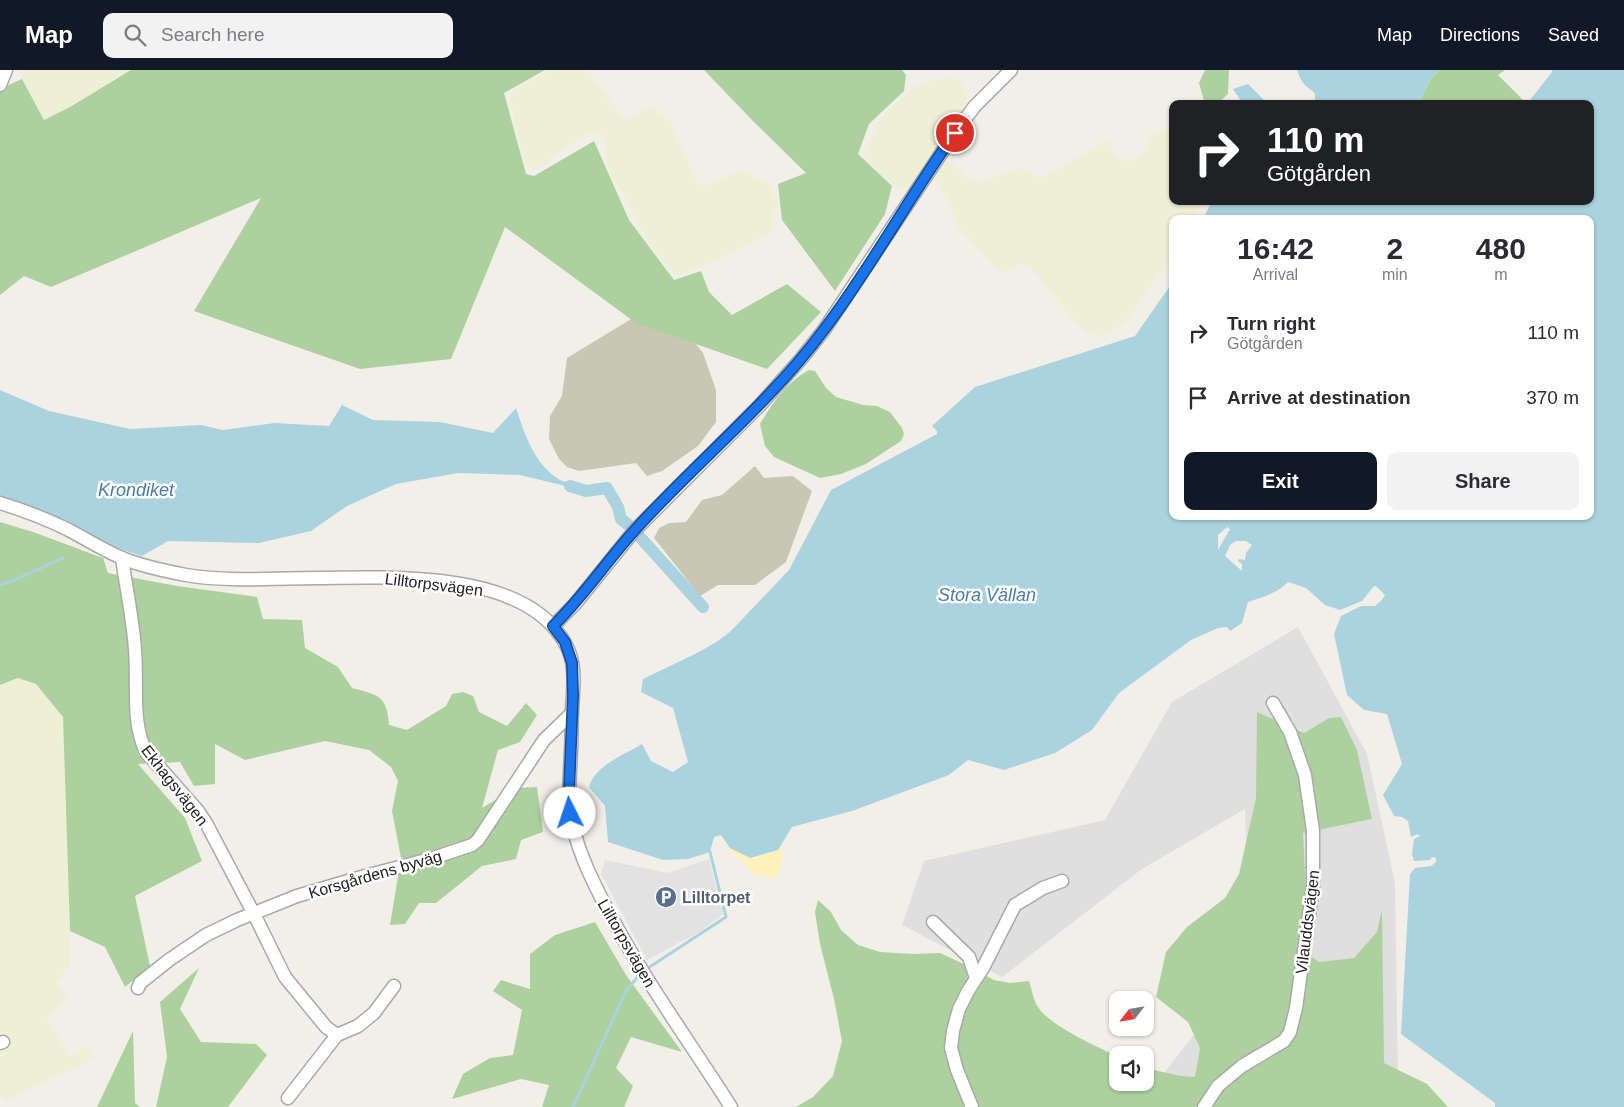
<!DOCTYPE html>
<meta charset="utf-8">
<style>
body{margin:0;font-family:Helvetica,sans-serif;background:#f2f2f3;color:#2b2b33;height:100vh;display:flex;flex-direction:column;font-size:19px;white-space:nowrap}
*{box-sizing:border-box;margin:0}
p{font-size:16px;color:#7c7c81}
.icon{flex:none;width:28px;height:28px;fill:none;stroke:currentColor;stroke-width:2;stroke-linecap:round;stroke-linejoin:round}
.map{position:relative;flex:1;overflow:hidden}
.side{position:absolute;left:1169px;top:145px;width:425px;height:305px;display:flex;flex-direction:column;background:#fff;border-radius:10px;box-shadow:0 1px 4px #0004}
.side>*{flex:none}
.hud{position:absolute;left:1169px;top:30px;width:425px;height:105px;border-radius:10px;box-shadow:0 1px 4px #0004;background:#202124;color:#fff;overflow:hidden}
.needle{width:32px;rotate:239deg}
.fabs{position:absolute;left:1109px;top:921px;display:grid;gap:10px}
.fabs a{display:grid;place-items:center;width:45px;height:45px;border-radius:10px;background:#fff;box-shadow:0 1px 4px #0004;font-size:25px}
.pin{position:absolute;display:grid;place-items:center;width:42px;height:42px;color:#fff;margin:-21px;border:2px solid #fff;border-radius:50%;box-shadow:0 1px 5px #0007}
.me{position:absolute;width:55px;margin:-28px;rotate:356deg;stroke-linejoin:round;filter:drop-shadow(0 0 4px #0008)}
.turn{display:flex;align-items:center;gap:18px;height:105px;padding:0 15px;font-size:22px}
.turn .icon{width:65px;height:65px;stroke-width:2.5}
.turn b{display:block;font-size:35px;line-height:42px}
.eta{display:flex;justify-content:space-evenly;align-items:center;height:85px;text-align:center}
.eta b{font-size:30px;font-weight:600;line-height:35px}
.action{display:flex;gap:10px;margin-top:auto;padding:10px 15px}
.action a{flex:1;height:58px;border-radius:10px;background:#111827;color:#fff;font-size:20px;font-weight:600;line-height:58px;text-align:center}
.action a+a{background:#f2f2f3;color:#2b2b33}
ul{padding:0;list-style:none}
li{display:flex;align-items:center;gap:15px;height:65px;padding:0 15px}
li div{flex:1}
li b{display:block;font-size:19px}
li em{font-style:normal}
header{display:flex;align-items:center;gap:30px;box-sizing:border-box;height:70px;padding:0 25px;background:#111827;color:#fff}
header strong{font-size:24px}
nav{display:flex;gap:28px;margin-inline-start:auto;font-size:18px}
.search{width:350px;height:45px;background:#f2f2f3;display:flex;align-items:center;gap:12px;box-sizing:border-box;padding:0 18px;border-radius:10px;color:#7c7c81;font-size:19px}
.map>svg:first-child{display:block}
.residential{fill:#e0dfdf}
.construction{fill:#c7c7b4}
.farmland{fill:#eef0d5}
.forest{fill:#add19e}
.sand{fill:#fff1ba}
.parking{fill:#e2e2e2}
.water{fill:#aad3df;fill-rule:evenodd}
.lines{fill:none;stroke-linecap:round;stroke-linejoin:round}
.stream{stroke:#aad3df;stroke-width:3}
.canal{stroke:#aad3df;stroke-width:12}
.minor-casing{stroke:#a9a9a9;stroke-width:15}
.minor{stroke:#fff;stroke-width:12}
.route-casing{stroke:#114b97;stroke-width:12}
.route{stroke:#1a73e8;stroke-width:9}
.labels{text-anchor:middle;stroke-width:5;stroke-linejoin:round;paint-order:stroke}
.street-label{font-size:16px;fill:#222;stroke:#fff}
.service-label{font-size:16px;font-weight:bold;fill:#4e5e75;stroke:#fff;text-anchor:start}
.water-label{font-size:18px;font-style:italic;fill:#4a7aab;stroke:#fff}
</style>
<header>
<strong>Map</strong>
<div class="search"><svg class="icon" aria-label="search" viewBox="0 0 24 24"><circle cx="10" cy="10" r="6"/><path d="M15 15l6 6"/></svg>Search here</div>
<nav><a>Map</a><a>Directions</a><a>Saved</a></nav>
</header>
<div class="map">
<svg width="1624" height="1037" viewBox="0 0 1624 1037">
<rect width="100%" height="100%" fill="#f2efe9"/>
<polygon class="residential" points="1298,557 1367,684 1395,813 1398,1012 1137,1037 1250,894 1245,739 1142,799 1002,907 902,855 924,791 1105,750 1172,632"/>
<g class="construction">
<polygon points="641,243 685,260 703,283 716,320 716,352 698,376 662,401 647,406 636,393 579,401 567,397 559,389 549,369 550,346 562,326 567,288"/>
<polygon points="755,396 764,408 793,406 812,421 786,492 755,515 718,515 700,526 654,468 659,458 669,453 686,452 702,430 722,425"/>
</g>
<g class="farmland">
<polygon points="18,0 131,0 70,37 44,50"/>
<polygon points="546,0 587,0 624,49 631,48 648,37 655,39 670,51 697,113 702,115 707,115 742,99 760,110 769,113 778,134 772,146 772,159 767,165 702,197 682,204 674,204 667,197 649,173 621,121 612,109 606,89 606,77 601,63 591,63 569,75 539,99 532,99 526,94 520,78 510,28 512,21 545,3"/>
<polygon points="944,8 959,10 968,23 964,38 948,58 943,68 917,108 906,119 900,119 880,104 864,86 864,81 880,50 894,35 917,15"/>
<polygon points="1172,56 1172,131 1204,131 1193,149 1172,149 1172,184 1163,199 1130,246 1115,260 1101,266 1087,263 1077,254 1029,197 1022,194 1003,202 997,199 959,159 950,134 936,111 938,98 943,92 950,91 967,108 974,111 989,110 1001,104 1021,98 1040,109 1107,70 1118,88 1131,92 1142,84 1152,66"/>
<polygon points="18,608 36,614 63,647 71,894 56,913 68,929 46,947 70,987 89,976 93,987 68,1003 65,1002 5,1031 0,1024 0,615"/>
</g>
<g class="forest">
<polygon points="131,0 545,0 504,23 526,104 534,106 594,71 629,150 674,210 701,201 709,222 732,245 787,214 821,242 767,299 636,253 505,157 451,289 360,299 194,241 261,128 51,217 24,206 0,225 0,19 22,9 44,50 70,37"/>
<polygon points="704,0 902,0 906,5 904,21 869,54 858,84 892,116 885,144 835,221 782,150 778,114 806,103 752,50"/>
<polygon points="1205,0 1229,0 1228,24 1217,34 1205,34 1199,13"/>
<polygon points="1439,0 1505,0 1498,5 1527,34 1418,34 1430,10"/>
<path d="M809,300L815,301L826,318L836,327L863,335L877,336L890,342L902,358L904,364L901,371L866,394L841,404L820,408L774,387L765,376L760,354C773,332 786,313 809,300Z"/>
<path d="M0,452L33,462L103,488L108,503L177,516L257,527L263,549L302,550L305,578L338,597L352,618C378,625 387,625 389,655L407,660L446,636L452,624L463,622L473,626L479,642L507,656L526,633L537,645L520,672L498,680L482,738L515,718L537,717L543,762L521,770L516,789L482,796L436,833H419L405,854L390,855L401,788L392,741L398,711L391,697L369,680L325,671L245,690L215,674V714L194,716L180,692L138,694L185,748L202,791L135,826L150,896L125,917L105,877L70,861L63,647L36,614L18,608L0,615Z"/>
<path d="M1257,642L1304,663L1329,648L1341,647L1357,680L1372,749L1303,763L1306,823L1304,881L1319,892L1354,888L1377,862L1382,839L1384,993L1427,1014L1448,1037H796L813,1027L833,1006L842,971L834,929L820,874L815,842L818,830L831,842L841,860L858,875L880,882L913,884L940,883L964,894L994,910L1010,913L1029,911C1032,919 1033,930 1038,937C1049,955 1097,977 1117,986L1118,1012H1145V998L1181,1006L1195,1007L1200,978L1188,952L1156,927L1166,882L1187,857L1225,828L1239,804L1256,728Z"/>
<polygon points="595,852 626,905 682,982 631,967 616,998 633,1016 624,1037 542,1037 549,1015 521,1009 452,1029 463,1004 490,988 513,985 522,940 493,921 501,910 530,919 530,884 555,865"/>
<polygon points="199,898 180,939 201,972 256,974 267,985 228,1037 156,1037 167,987 160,932"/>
<polygon points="133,961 135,1033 140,1037 97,1037"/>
</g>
<polygon class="sand" points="781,774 782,791 775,809 751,802 745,792 728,781 730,778 751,788 778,780"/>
<polygon class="parking" points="709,789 723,844 701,861 647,890 601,804 605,790 668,803"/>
<g class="water">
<path d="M1297,0H1439L1430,10L1418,34H1314C1317,21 1314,23 1306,16C1301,12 1299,5 1297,0Z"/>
<path d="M1552,0H1624V1037H1495V1033L1401,964L1410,804L1415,798L1431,796L1436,792V788L1432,787L1430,790L1414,791L1412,784L1414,769L1420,766L1418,764L1411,767L1408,751L1402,747L1394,746L1383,725L1402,694L1387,644L1364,640L1347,625L1334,564L1341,546L1361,536H1375L1382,530L1385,525L1377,517L1374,516L1362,531L1340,540L1325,535L1306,518L1288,512C1278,523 1262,527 1248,532L1242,553L1230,561L1227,557L1218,558L1191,570L1119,623L1092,660L1055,683L1004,700L968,690L949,705L852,741L792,757L778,780L750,788L730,778L721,765L714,767L710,782L688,789L663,790L608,772L605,736L589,717C595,695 624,685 642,674L651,691L673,702L688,692L673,638L641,622L643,609L699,582L718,571L731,561L789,500L831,420L937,364V361L932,356L975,317L1135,266L1172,213V446H1590V149H1203L1212,131H1590V34H1527L1552,2ZM1227,457L1230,459L1218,480V465ZM1236,471H1246L1252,475L1246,483L1245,490L1239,489L1238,491L1242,494V501L1225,486L1230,475Z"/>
<polygon points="1248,14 1268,34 1243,34 1233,19"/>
<path d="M0,320L49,341L130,359L201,355L223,360L275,353L329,356L342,335L373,350L440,352L493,363L516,338C525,365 534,394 560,410C566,413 576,413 583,415L586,421L520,405L458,403L396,414L347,436L311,461L259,473L168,471L142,486L90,469L0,430Z"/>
</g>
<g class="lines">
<g class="stream">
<polyline points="0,515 10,512 63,488"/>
<polyline points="645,900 726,847 710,782"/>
<polyline points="573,1037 626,921 640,904"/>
</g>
<g class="canal">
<polyline points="570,416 586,421 607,418 618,437 621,449 631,457"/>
<polyline points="639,466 703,537"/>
</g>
<g class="minor-casing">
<g id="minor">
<polyline points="0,15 6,0"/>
<path d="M0,433C23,440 46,449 67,459C86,469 103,480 122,488C141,496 165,501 186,505C282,523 512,471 566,575C577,595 573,619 572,640C571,653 572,666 571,679C570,706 567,731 573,757C580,786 593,812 607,839C643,908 689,971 731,1037"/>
<path d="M122,488C126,518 133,549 135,580C138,613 131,652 146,682L198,741L206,753L254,844L285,907L326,957L337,965"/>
<polyline points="553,556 575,534 634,461 760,335 801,289 824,260 946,76 974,37 1011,0"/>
<polyline points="933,852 969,887 976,908"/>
<polyline points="138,918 140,913 169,890 206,865 237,850 297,826 365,806 430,789 472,775 478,770 544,670 572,643"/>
<polyline points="0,973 3,972"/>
<polyline points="288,1028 337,965 358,956 374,943 394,916"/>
<polyline points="972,1037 957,1000 951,978 953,961 959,939 968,921 983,898 1015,835 1043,818 1062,811"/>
<polyline points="1204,1037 1218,1016 1242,996 1284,971 1290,962 1296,938 1313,816 1313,761 1305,705 1290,662 1273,633"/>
</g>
</g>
<use href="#minor" class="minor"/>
</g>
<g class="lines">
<g class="route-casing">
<path id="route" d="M570,743L569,721L573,625L572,593L565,572L553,556C583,527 606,492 634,461C695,393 768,335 823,261C871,198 909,127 955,63"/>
</g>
<use href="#route" class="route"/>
</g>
<defs>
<g id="parking-disc" transform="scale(1.125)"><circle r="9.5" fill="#5c6f8a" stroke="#fff"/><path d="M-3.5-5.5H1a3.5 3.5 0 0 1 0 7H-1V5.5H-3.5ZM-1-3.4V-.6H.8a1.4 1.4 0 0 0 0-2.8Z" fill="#fff"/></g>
</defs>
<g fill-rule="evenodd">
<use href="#parking-disc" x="666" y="827"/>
</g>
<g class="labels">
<g class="street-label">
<text transform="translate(434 514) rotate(7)" y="6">Lilltorpsvägen</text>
<text transform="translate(175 715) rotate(52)" y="6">Ekhagsvägen</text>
<text transform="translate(375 804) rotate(-16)" y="6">Korsgårdens byväg</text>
<text transform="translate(1307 852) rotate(-83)" y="6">Vilauddsvägen</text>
<text transform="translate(627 873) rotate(60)" y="6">Lilltorpsvägen</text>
</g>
<g class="service-label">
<text x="682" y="833">Lilltorpet</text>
</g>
<g class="water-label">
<text x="136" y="426">Krondiket</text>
<text x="987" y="531">Stora Vällan</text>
</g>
</g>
</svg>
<div class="fabs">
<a><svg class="needle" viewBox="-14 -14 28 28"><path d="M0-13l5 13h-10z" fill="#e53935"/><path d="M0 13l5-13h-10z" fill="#7c7c81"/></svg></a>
<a><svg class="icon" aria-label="sound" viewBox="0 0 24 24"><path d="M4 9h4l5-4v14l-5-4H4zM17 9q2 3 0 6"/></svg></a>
</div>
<div class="pin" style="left:955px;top:63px;background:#d93025"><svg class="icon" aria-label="arrive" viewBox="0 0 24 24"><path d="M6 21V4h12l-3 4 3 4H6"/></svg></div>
<svg class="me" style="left:570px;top:743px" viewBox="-20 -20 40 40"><circle r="19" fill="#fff"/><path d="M0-13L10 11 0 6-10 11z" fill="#1a73e8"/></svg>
<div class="hud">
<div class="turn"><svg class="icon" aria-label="right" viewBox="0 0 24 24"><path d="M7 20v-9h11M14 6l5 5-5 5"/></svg><div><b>110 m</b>Götgården</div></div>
</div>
<section class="side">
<div class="eta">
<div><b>16:42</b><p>Arrival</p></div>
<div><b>2</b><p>min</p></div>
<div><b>480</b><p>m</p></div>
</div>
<ul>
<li><svg class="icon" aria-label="right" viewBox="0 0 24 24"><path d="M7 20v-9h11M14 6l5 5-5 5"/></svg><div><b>Turn right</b><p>Götgården</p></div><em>110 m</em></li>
<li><svg class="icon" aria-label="arrive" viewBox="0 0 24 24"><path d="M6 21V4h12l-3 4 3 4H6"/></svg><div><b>Arrive at destination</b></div><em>370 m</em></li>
</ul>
<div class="action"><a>Exit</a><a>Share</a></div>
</section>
</div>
